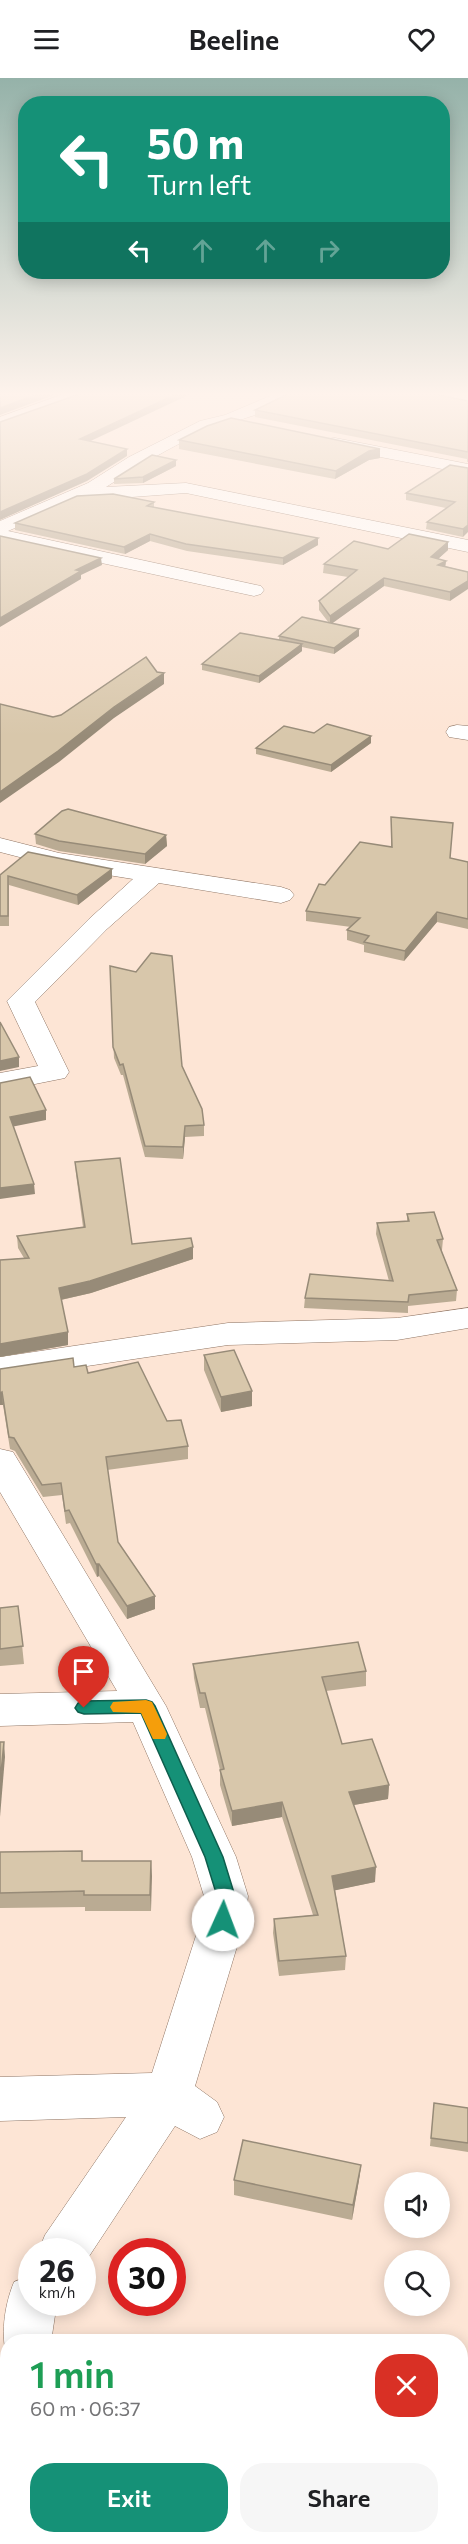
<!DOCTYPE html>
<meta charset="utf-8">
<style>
body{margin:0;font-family:Commissioner,sans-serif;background:#f6f6f6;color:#202124;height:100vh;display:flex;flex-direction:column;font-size:22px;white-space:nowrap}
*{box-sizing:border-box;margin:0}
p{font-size:20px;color:#757577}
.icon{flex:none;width:33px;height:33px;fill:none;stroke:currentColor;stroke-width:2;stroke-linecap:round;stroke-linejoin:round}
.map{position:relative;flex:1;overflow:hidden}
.drawer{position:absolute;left:0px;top:2256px;width:468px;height:210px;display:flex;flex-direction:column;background:#fff;border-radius:24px 24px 0 0;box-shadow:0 3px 15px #0003}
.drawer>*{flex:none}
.guide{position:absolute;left:18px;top:18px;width:432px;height:183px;border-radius:24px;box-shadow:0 3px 15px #0003;background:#159177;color:#fff;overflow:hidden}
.buttons{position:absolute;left:384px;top:2094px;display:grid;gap:12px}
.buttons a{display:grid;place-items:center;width:66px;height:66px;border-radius:50%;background:#fff;box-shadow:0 3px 15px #0003;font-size:30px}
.speed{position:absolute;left:18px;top:2160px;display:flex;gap:12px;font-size:30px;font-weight:700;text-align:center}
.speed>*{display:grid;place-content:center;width:78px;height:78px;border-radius:50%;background:#fff;box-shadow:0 3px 15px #0003;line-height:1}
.speed small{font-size:15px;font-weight:400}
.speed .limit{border:9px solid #d22;background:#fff;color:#111}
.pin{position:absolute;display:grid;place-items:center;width:51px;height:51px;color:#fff;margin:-62px -26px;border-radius:50% 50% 50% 0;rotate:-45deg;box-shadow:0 0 6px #0007}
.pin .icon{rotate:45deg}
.me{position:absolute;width:66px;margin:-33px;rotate:2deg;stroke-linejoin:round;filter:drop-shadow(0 0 4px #0008)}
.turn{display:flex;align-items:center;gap:21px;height:126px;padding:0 30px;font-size:27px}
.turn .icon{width:78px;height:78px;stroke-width:2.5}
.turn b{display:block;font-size:42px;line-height:51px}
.lanes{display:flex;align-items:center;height:57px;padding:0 30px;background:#0003;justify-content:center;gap:30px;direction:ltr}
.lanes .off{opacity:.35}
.round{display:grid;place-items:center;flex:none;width:63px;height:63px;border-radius:24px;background:#f6f6f6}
.head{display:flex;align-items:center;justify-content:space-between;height:102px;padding:0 30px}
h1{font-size:36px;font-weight:600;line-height:45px;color:#1e9e55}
.button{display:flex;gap:12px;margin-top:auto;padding:12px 30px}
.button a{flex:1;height:69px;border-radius:24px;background:#159177;color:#fff;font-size:24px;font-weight:600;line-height:69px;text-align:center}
.button a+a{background:#f6f6f6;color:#202124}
header{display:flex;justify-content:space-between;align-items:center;height:78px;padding:0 30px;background:#fff;font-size:27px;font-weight:600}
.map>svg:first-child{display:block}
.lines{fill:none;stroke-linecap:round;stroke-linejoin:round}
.street-casing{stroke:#8f7564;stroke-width:1}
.street{fill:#fff;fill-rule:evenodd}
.wall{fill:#baab93}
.shaded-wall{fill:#978b78}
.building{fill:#d8c7ab;stroke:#978b78;stroke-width:1.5}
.route{fill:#159177;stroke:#0e5e4d;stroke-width:1.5}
.slow{fill:#f59e0b}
</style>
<header><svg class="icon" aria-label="menu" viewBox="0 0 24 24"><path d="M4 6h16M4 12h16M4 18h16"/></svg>Beeline<svg class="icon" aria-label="heart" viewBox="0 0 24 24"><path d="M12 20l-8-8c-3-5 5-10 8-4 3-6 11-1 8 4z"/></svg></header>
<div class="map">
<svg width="468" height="2466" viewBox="0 0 468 2466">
<rect width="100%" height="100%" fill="#fde5d5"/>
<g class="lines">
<g class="street-casing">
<g id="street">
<polygon points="72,313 95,313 93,316 0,350 0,339"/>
<path d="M282,313H304C290,330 232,343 211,351C174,366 139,388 106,409L186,405L468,462V474L186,415L77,423L8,453L261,508L264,512L261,516L254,518L0,463V443L88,405L129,379L200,343L225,337Z"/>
<polygon points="424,313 468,315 468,325 426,316"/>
<polygon points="335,360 468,386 468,396 329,369 327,365 329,361"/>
<polygon points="457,647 468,648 468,662 449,659 446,654 449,649"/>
<polygon points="0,760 59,775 281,809 290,812 294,817 290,822 281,825 159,805 107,851 35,924 69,994 65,1000 0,1013 0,995 38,988 7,923 89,841 133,801 58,789 0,774"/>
<polygon points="468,1230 468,1250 397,1262 228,1267 0,1301 0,1279 228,1245 397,1240"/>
<polygon points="0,1371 13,1374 166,1628 236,1779 248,1818 245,1842 195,2008 217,2024 224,2039 217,2054 200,2061 175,2048 82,2189 82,2174 38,2174 45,2157 126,2039 0,2043 0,1999 152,1995 201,1842 204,1818 192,1779 133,1644 0,1648 0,1616 117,1613 0,1414"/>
<path d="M32,2197V2224H57L51,2264H8V2283C0,2259 4,2228 14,2204Z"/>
<polygon points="8,2353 8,2453 0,2457 0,2356"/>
</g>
</g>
<use href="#street" class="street"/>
</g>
<g class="wall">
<polygon points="468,323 468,384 467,384 467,381 255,339 255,332"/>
<polygon points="179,362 380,380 369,382 335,401 179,371"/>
<polygon points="176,388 143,405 114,406 114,401"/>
<polygon points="468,390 463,459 426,451 427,444 446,430 406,422 406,415"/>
<polygon points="154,424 154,429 318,467 283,487 187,473 150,463 125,476 15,452 15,445"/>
<polygon points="448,464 448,472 438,481 446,483 445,488 468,494 450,523 384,508 332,545 359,551 359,558 334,576 302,569 302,573 259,605 202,592 202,586 279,562 279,558 329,545 319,532 319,523 348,499 323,495 324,486 388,471"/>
<polygon points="314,655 371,658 371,665 331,694 256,676 256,670"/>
<polygon points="391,739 450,780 468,784 468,851 437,844 404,883 364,874 364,867 347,862 347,852 351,849 306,843 306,833 325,807 391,769"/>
<polygon points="35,756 166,757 167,768 145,786 59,773 36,766"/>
<polygon points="0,797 112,800 78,827 9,807 9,848 0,848"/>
<polygon points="110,888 182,988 204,1047 204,1058 185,1059 183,1081 145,1079 123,997 121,997 114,980"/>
<polygon points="75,1084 132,1166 193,1181 91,1215 61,1222 68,1254 68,1267 0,1279 0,1182 24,1180 18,1170 17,1158 83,1149 76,1096"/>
<polygon points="407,1136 443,1161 442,1172 441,1172 457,1212 456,1223 408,1228 408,1235 304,1230 305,1220 389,1203 376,1156 377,1145 407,1143"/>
<polygon points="204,1277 252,1328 221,1334 204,1292"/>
<polygon points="74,1289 88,1295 167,1343 188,1368 188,1381 107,1392 118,1464 155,1518 155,1531 127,1541 99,1498 97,1499 70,1445 66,1446 62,1417 43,1419 15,1373 10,1371 3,1327 0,1327 0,1291"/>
<polygon points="18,1528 24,1586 0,1588 0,1530"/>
<polygon points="193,1586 366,1593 366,1608 326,1613 342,1666 389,1707 388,1721 354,1727 375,1804 335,1812 346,1878 345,1892 279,1898 273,1855 274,1841 313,1837 282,1739 232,1748 220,1707 220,1692 205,1630 200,1630 194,1600"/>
<polygon points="0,1774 83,1783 151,1783 151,1833 85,1833 85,1829 0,1830"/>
<polygon points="434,2025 468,2030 468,2074 430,2068"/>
<polygon points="361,2087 359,2102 352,2142 234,2117 234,2102"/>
</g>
<g class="shaded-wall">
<polygon points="46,313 65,313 0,337 0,330"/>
<polygon points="183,313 197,313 80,368 80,361"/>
<polygon points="127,371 127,378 87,403 0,442 0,434"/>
<polygon points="380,371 380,380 369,382 335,401 336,393 369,373"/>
<polygon points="176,382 176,388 143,405 143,399"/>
<polygon points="468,447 468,454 463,459 463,451"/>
<polygon points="150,456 150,463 125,476 124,469"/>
<polygon points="318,460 318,467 283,487 283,480"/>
<polygon points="448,464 448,472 430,488 431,479"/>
<polygon points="101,480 102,487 81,497 81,501 0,549 0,540 76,492"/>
<polygon points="446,483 445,491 438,487"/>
<polygon points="384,500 384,508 330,547 330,538"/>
<polygon points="468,503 468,511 450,523 450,514"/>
<polygon points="359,551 359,558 334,576 334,570"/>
<polygon points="302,566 302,573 259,605 259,598"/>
<polygon points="164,595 164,606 114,640 59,684 0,725 0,714 114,629"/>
<polygon points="371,658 371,665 331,694 331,687"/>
<polygon points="166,757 167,768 145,786 145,776"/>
<polygon points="112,791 112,800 78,827 77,817"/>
<polygon points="437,834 437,844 404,883 405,873"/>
<polygon points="19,979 19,989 0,993 0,983"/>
<polygon points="46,1032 46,1042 11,1049 10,1039"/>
<polygon points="185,1048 185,1059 183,1081 183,1069"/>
<polygon points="34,1106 35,1116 0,1121 0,1110"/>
<polygon points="193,1169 193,1181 91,1215 60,1222 59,1210"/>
<polygon points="68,1254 68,1267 0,1279 0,1266"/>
<polygon points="252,1313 252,1328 221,1334 221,1319"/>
<polygon points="2,1314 3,1327 0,1327 0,1315"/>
<polygon points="96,1486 99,1486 99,1498 97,1499"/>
<polygon points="155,1518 155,1531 127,1541 127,1528"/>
<polygon points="4,1664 5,1679 0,1739 0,1705"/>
<polygon points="389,1707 388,1721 348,1728 349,1714"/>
<polygon points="282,1724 282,1739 232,1748 232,1733"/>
<polygon points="151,1783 152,1798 151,1833 150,1817"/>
<polygon points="376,1789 375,1804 332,1813 332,1798"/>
<polygon points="361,2087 359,2102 352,2142 353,2127"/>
</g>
<g class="building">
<polygon points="0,313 46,313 0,330"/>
<polygon points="88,313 183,313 80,361 127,371 87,396 0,434 0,344"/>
<polygon points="294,313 420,313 468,323 468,374 255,332"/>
<polygon points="231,340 380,371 369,373 336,393 179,362 207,348"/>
<polygon points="152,377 176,382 143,399 114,401"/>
<polygon points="450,387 468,390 468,447 463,451 427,444 455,424 406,415"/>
<polygon points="113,416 154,424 147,428 318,460 283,480 186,466 150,456 124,469 15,445 77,418"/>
<polygon points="409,456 448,464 431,479 446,483 438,487 468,494 468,503 450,514 384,500 330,538 319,523 357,492 324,486 354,463 388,471"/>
<polygon points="0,458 101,480 76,492 81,493 0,540"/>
<polygon points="302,539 359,551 334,570 279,558"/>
<polygon points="240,555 302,566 259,598 202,586"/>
<polygon points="146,579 157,594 164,595 114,629 58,673 0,714 0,626 53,639 61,637"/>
<polygon points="327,646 371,658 331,687 256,670 284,648 314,655"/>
<polygon points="68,731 166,757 145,776 59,763 35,756 62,733"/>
<polygon points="391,739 453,745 450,780 468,784 468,841 437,834 405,873 364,864 369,858 347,852 360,840 306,833 319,806 325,807 360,764 392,769"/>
<polygon points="28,774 112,791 77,817 8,798 8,838 0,838 0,797"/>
<polygon points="151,875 172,878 182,988 202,1031 204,1047 185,1048 183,1069 145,1068 123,986 120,987 113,969 110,888 136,894"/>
<polygon points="0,944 19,979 0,983"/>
<polygon points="30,999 46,1032 10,1039 34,1106 0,1110 0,1005"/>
<polygon points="120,1080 132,1166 191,1160 193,1169 90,1203 59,1210 68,1254 0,1266 0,1182 29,1180 17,1158 85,1149 75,1084"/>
<polygon points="434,1134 443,1161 437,1162 457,1212 409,1217 408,1224 305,1220 310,1196 393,1203 377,1145 409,1143 407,1136"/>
<polygon points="234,1272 252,1313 221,1319 204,1277"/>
<polygon points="73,1280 74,1289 86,1287 88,1295 138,1284 167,1343 181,1342 188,1368 106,1379 118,1464 155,1518 127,1528 99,1486 96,1486 69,1432 65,1433 61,1405 42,1407 14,1360 9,1359 2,1314 0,1315 0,1291"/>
<polygon points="18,1528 23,1568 0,1571 0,1530"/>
<polygon points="358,1564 366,1593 322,1599 342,1666 372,1661 389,1707 349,1714 376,1789 332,1798 346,1878 279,1883 274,1841 318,1837 282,1724 232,1733 220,1692 224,1691 205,1615 200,1615 193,1586"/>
<polygon points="0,1664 4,1664 0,1705"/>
<polygon points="82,1773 82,1783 151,1783 150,1817 84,1817 84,1813 0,1815 0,1774"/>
<polygon points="434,2025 468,2030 468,2065 431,2060"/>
<polygon points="243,2062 361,2087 353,2127 234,2102"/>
</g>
<linearGradient id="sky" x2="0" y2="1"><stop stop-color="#95b2a9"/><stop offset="0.48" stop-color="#fef3ec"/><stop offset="1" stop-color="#fef3ec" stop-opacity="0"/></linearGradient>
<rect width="468" height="658" fill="url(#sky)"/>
<polygon class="route" points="146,1622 152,1624 155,1628 223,1779 235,1818 230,1847 223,1850 217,1847 214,1842 217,1818 205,1779 141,1635 84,1636 78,1634 75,1630 78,1625 84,1623"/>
<polygon class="slow" points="146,1622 152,1624 167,1656 165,1661 153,1661 141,1635 113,1634 110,1629 113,1624"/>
</svg>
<div class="buttons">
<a><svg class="icon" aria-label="sound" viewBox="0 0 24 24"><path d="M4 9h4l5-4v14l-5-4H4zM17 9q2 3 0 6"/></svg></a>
<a><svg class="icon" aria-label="search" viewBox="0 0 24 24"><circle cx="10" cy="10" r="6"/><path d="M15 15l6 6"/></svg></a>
</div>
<div class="speed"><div>26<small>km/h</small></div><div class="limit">30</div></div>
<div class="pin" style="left:84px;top:1630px;background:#d93025"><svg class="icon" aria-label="arrive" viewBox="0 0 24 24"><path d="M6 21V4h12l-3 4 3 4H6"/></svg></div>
<svg class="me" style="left:223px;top:1842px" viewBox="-20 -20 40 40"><circle r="19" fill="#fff"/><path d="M0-13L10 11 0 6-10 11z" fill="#159177"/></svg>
<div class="guide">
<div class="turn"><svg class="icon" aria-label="left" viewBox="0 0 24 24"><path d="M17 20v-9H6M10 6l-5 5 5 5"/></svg><div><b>50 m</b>Turn left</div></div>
<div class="lanes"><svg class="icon" aria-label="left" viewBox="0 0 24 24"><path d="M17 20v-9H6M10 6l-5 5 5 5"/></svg><svg class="icon off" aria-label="ahead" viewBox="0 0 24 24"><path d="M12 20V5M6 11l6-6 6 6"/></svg><svg class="icon off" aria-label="ahead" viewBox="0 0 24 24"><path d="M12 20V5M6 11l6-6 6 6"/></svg><svg class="icon off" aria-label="right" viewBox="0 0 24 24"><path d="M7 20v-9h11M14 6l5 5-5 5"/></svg></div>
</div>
<section class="drawer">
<div class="head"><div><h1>1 min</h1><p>60 m · 06:37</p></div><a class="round" style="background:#d93025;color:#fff"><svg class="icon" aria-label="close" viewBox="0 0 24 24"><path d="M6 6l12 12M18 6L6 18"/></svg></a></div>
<div class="button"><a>Exit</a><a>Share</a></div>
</section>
</div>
